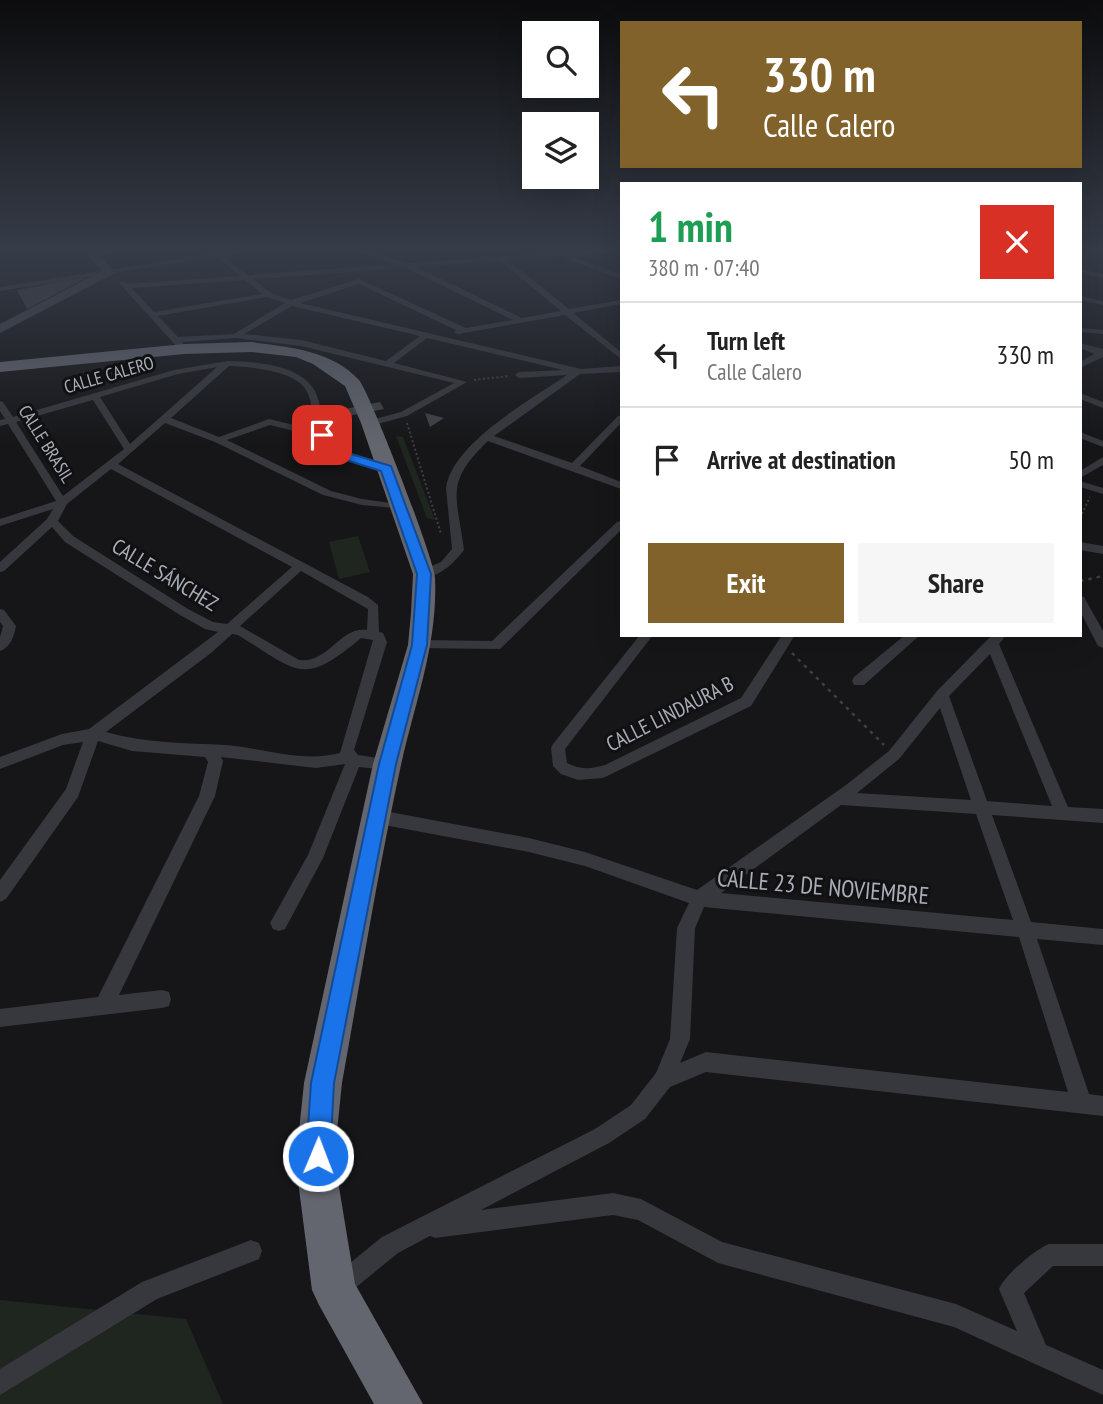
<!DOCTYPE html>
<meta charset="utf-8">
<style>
body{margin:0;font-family:"PT Sans Narrow",sans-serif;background:#f6f6f6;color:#222;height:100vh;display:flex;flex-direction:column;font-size:26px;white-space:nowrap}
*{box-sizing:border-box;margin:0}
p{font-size:23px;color:#767676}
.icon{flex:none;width:38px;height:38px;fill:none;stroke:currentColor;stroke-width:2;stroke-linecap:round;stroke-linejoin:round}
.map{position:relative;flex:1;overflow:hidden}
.drawer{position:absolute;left:620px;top:182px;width:462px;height:455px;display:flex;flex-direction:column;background:#fff;border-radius:0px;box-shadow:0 7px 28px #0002}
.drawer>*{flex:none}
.guide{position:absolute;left:620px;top:21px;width:462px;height:147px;border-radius:0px;box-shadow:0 7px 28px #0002;background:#80622a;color:#fff;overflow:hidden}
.controls{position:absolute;left:522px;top:21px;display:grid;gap:14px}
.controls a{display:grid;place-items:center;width:77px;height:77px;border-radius:0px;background:#fff;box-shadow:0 7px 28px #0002;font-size:35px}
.pin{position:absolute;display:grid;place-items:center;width:60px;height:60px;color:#fff;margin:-30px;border-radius:14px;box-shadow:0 4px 10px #0006}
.me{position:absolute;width:77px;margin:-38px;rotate:1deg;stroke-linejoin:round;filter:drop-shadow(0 0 5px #0008)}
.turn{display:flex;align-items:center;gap:24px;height:147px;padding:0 28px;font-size:32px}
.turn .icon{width:91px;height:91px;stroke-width:2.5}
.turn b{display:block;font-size:49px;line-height:60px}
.round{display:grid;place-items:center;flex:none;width:74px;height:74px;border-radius:0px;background:#f6f6f6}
.head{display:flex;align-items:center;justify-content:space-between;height:119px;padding:0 28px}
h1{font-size:42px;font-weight:700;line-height:52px;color:#1e9e55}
.primary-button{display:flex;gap:14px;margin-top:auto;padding:14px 28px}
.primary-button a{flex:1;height:80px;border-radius:0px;background:#80622a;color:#fff;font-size:28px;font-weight:700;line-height:80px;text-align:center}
.primary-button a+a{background:#f6f6f6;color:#222}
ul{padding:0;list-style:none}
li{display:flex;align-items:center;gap:21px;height:105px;padding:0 28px;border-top:2px solid #e0e0e0}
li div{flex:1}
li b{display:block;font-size:26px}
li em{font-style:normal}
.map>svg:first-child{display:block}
.green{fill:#1e261f}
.building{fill:#404145}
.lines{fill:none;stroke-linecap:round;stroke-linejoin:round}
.path-far1{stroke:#3d3f44;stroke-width:2;stroke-dasharray:2 2.5;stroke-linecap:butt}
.path{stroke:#3d3f44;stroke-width:2.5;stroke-dasharray:3.5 5;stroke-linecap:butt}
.street{fill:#37383d;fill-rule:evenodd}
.secondary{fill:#45474d;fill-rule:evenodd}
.highway{fill:#63666e;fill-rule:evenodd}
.route{fill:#1a73e8;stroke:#114b97;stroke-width:2}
.labels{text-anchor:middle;stroke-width:6;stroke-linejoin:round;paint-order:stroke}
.far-street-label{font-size:18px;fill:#a8adb8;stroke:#111113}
.street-label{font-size:21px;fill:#a8adb8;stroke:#111113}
.near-street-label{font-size:24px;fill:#a8adb8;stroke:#111113}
</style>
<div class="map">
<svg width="1103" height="1404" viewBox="0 0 1103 1404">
<rect width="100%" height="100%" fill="#161618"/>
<g class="green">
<polygon points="396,436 403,437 435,520 427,518"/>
<polygon points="358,536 370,572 339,579 329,542"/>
<polygon points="0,1300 186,1319 223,1404 0,1404"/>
</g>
<g class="building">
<polygon points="81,278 84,279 27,309 17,290"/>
<polygon points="380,402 384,409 338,418 335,411"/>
<polygon points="425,413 444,418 430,427"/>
</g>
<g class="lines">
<g class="path-far1">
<polyline points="474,380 509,376"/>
<polyline points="407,423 441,534"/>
<polyline points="1080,518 1090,497"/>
</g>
<g class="path">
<polyline points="1080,581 1103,576"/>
<polyline points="792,653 884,745"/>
</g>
<g class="street">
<path d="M234,250H250L224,256L248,275L397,264L352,250H362L408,263L593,250H621V252L572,256L621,275V279L566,259V256L508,260L569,309L621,300V304L573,313L621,352V359L565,315L458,334L454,332L456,330L359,284L300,303L581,369L621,366V372L580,374L494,436L572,463L618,416L621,415V423L580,466L621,482V489L488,441C444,483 457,495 464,550C453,564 438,579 420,577L418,574L420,571L441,562L452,549L446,488C452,443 532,399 567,375L519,378L515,375L519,372L563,370L427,338L394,363L467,382L407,416L370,426L365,423L367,421L401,412L454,383L301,346L236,338L182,342L187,348L180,350L119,283L123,281L128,284L240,276L217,257L0,291V287ZM500,261L561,311L522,318L416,267ZM406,268L513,320L466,328L359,279L291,300L271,293L253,279ZM245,280L262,294L154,312L132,288ZM267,297L285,303L234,334L178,337L158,316ZM292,306L420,336L386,361L301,340L244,334Z"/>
<polygon points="1080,269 1103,274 1103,278 1080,273"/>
<polygon points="1080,296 1103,301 1103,305 1080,300"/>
<polygon points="1080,328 1103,330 1103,334 1080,332"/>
<polygon points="1080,343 1103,349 1103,357 1080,368 1080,362 1094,354 1080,348"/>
<path d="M228,361C259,362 311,365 319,402C322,416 322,431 333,442C349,458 374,456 391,468L386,471L339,456L319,437L270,425L227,440L331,491L362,499L405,505V509L362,505L323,495L215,442L165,423L118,464L368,597L378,605L379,632L383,633L387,642L354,750L358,755L392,760L394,764L392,768L387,770L359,767L323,858L285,929L279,931L273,929L270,923L308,855L345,764L316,768L221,757L223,761L215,796L119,995L162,990L169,992L171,999L169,1006L162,1008L0,1027V1009L98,997L199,796L208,762L205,757L132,751L98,741L78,797L6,899L0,902V880L66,789L83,742L63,745L0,769V757L62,734L89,729L218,632L205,629L180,615L65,542L52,527L4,571L0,572V562L47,519L53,509L0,526V519L56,501L8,424L0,426V420L5,419L0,411V401L3,402L13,417L174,370ZM229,366C250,367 297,370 307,392C313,403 312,418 315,430L269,419L219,437L171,418ZM217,367L130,444L100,397L178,374ZM93,400L124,449L63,496L16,422ZM111,469L292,567L227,624L213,622L188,609L73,536L58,521L67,504ZM301,571L368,609L367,630C340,626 328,664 299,660L240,626ZM232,634L238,635C297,671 302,688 361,638L373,640L340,753C303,763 263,748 226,745C185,743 145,743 106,732L211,653Z"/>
<polygon points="1080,393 1103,402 1103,408 1080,399"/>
<polygon points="1080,432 1103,441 1103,447 1080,438"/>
<polygon points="1103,457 1103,465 1080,478 1080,471"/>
<polygon points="1080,481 1103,488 1103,494 1080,487"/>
<polygon points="621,521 621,530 500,649 415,648 413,645 420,640 492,641 617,522"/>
<polygon points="1080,542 1103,546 1103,554 1080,550"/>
<polygon points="1080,596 1084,597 1103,631 1103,648 1098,646 1080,611"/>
<path d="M0,609L4,610L16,626C14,636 11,647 0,651V637L3,626L0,622Z"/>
<path d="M640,635H653L565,749L567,763C580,770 591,769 605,765L741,698L782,635H795L751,706L603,778L578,780L561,774L553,766L551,748L553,744Z"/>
<polygon points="905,635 920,635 864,685 854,685 852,681 854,677"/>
<path d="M992,635H1006L999,644L1068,807L1103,809V823L992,815L1031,922L1103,929V945L1037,939L1089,1094L1103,1096V1116L706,1072L670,1087L645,1119L609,1143L481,1210L613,1193L641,1199L722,1242L956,1304L1017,1331L999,1289C1005,1275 1034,1250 1049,1244H1103V1266H1053L1024,1293L1046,1345L1103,1370V1395L954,1327L718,1263L638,1220L613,1215L435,1238L430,1236L398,1253L349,1293L341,1297L333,1293L329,1285L333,1277L382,1237L595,1129L631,1105L656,1073L670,1039L677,928L689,903L585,866L529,852L379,824L373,822L371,817L373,812L379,810L529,838L585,852L697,890L846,785L889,751L937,691ZM990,654L1052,806L987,801L949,696ZM940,708L971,800L857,793L899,759ZM841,805L976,814L1013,920L721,893ZM704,907L1019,937L1068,1092L706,1052L680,1063L690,1039L695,928Z"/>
<polygon points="251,1240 259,1243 262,1251 259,1259 157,1299 0,1395 0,1369 142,1282"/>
</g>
<polygon class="secondary" points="98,250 122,250 100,256 113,270 113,274 0,333 0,324 102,271 87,254"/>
<path class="highway" d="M251,342C288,347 332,350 359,380C370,393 435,561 435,578C438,644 415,702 401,765C378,870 361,977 342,1083L337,1131L338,1181L355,1284L423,1404H374L319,1305L312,1290L298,1181L299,1131L304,1083L373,764L408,645L411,613L413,574L361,423L345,386L313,364L296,357L251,352L184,354L0,372V362L184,344Z"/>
</g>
<linearGradient id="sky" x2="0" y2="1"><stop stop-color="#0c0c0d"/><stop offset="0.56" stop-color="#363c48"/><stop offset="1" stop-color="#363c48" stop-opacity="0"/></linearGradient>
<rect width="1103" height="446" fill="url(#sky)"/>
<polygon class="route" points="318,433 326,433 348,453 391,466 431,574 427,645 396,764 334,1083 330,1156 326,1164 318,1167 310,1164 306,1156 311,1083 379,764 412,645 417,574 381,471 340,458 318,438"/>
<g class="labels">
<g class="far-street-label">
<text transform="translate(109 375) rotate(-16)" y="6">CALLE CALERO</text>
<text transform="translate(46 444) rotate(58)" y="6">CALLE BRASIL</text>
</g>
<g class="street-label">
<text transform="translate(165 575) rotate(31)" y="7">CALLE SÁNCHEZ</text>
<text transform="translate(670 714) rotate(-27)" y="7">CALLE LINDAURA B</text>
</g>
<g class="near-street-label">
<text transform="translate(823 887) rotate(5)" y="8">CALLE 23 DE NOVIEMBRE</text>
</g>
</g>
</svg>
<div class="controls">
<a><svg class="icon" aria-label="search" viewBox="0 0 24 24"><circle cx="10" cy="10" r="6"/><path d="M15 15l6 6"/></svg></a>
<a><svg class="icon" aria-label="layers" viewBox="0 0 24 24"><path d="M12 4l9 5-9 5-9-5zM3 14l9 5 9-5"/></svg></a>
</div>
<div class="pin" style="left:322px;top:435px;background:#d93025"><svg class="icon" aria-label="arrive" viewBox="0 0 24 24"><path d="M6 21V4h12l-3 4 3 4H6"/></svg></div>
<svg class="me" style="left:318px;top:1156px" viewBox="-20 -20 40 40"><circle r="17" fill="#1a73e8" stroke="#fff" stroke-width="3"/><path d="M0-11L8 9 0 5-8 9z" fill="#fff"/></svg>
<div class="guide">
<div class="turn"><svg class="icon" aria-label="left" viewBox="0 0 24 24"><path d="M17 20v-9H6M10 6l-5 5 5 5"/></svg><div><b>330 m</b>Calle Calero</div></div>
</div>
<section class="drawer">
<div class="head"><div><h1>1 min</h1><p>380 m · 07:40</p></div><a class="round" style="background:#d93025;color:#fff"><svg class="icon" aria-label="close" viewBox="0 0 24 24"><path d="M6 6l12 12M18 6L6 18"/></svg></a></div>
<ul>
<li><svg class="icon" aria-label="left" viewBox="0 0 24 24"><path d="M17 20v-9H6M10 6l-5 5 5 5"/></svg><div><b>Turn left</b><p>Calle Calero</p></div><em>330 m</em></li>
<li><svg class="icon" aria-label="arrive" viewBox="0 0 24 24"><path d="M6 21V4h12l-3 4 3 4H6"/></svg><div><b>Arrive at destination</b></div><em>50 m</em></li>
</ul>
<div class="primary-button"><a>Exit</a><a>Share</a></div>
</section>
</div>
